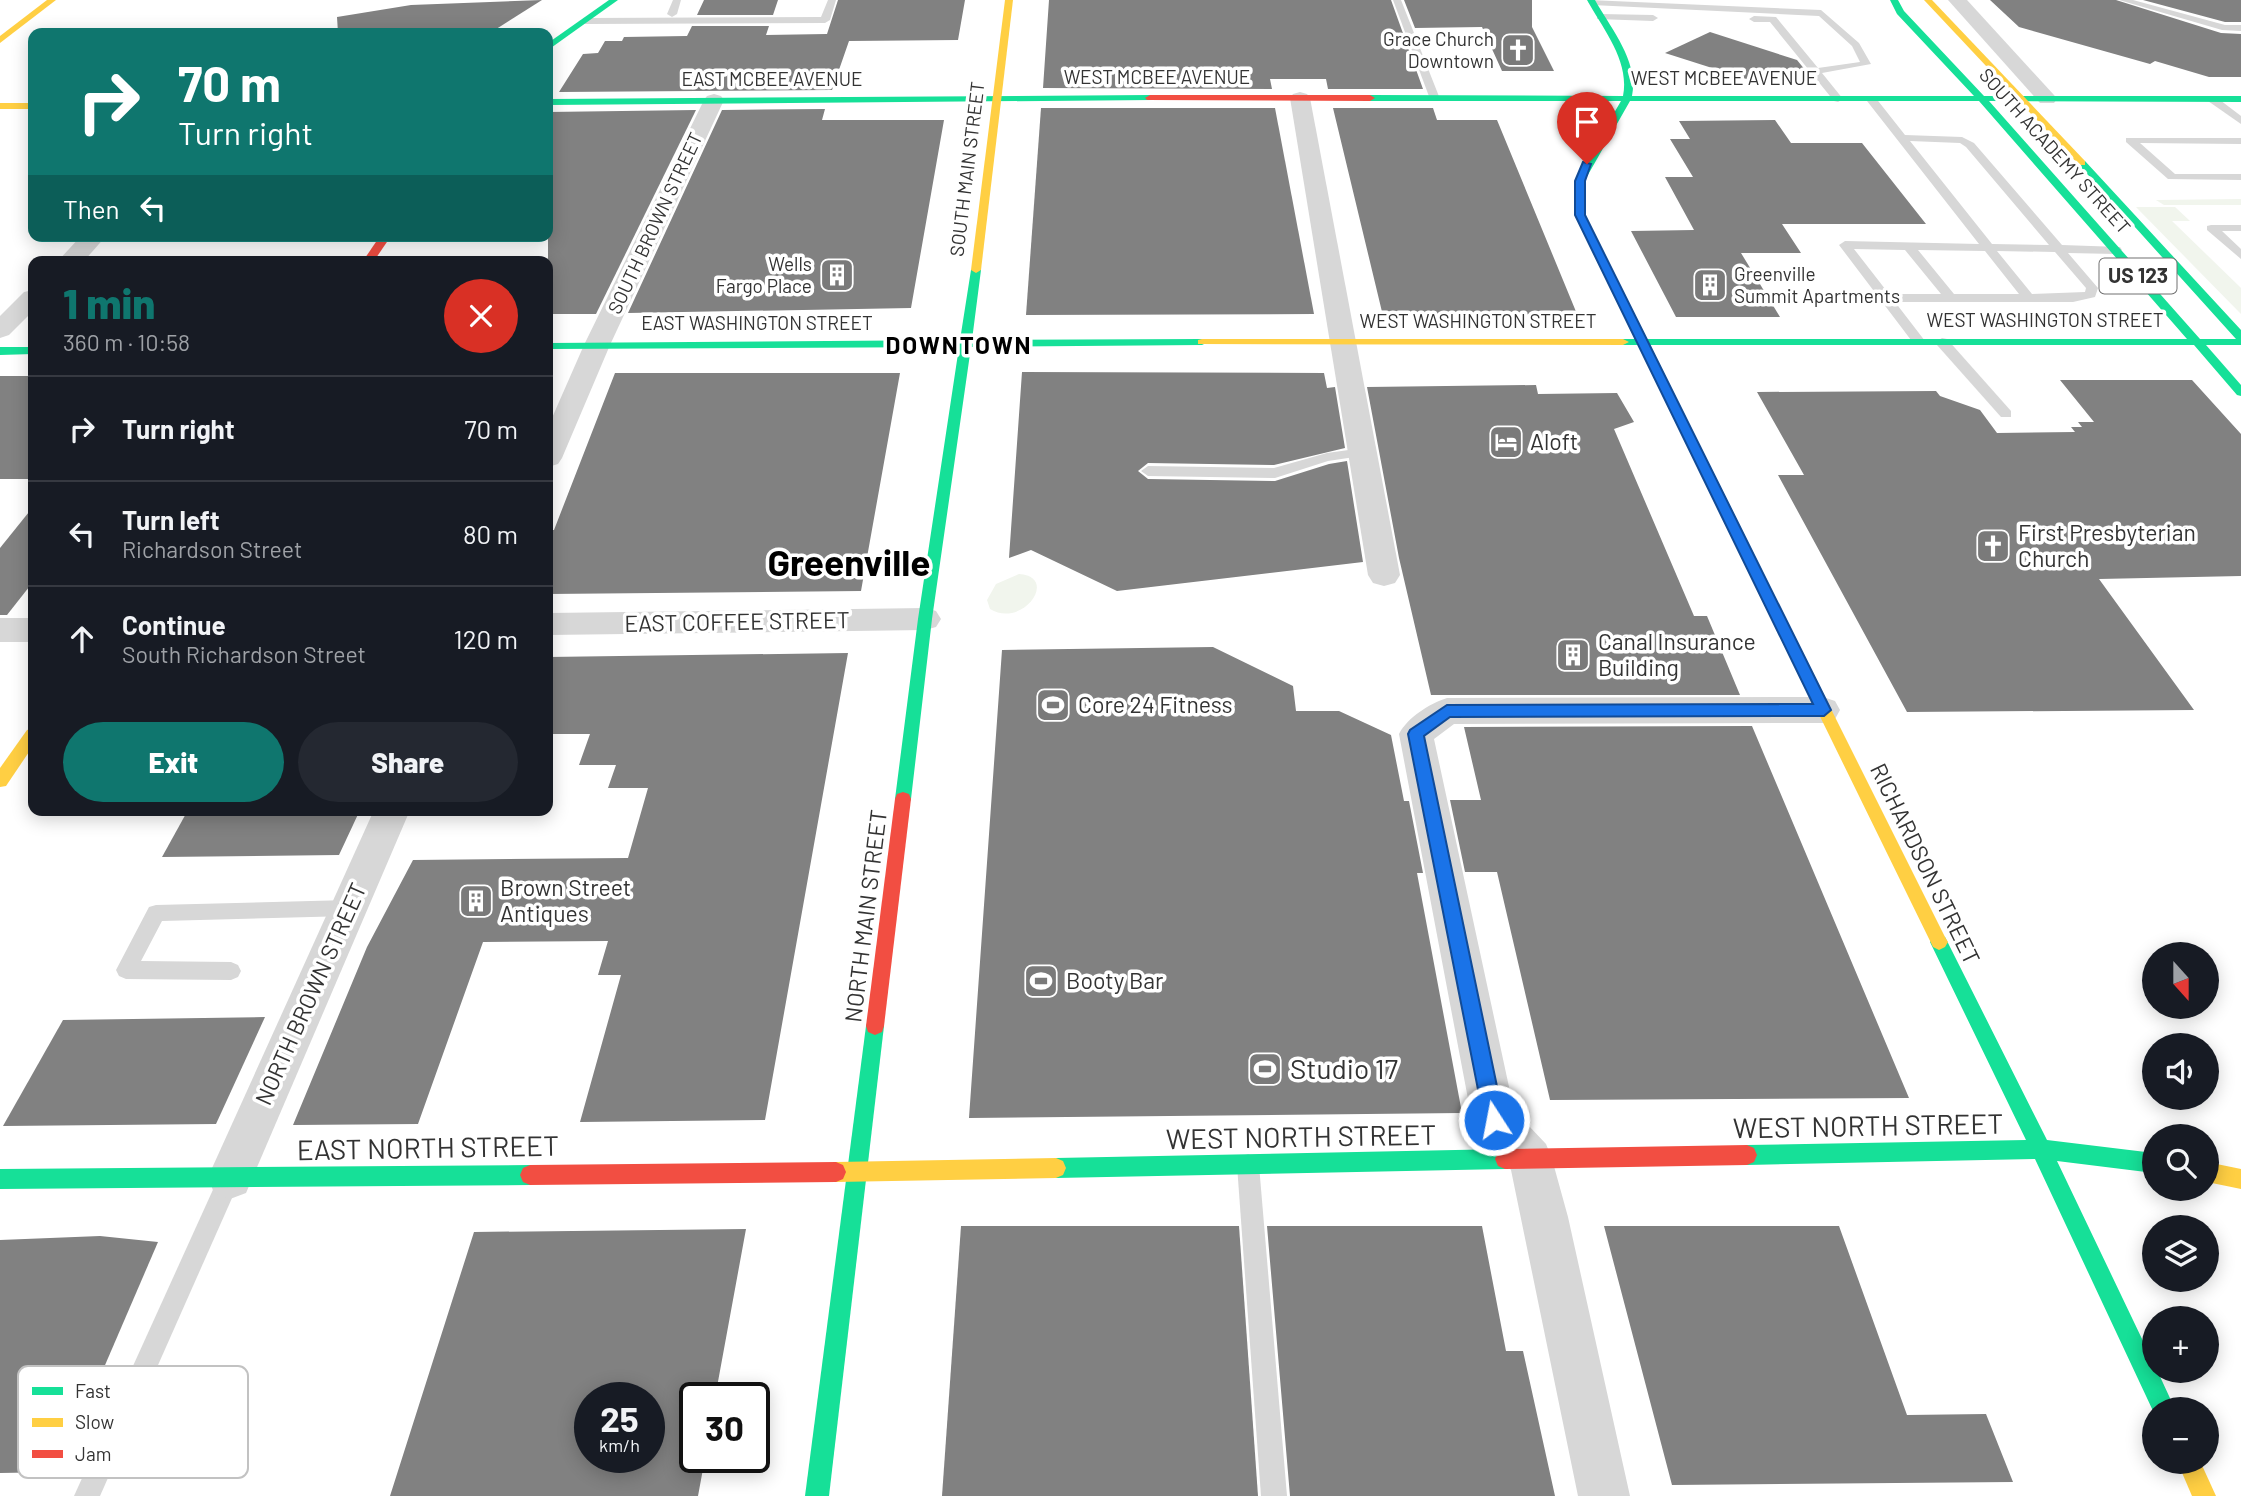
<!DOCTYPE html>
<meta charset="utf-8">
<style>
body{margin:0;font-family:Barlow,sans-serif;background:#242831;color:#f1f3f6;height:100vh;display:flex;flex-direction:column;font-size:26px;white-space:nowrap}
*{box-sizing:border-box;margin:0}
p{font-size:23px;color:#9ea1a6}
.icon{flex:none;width:38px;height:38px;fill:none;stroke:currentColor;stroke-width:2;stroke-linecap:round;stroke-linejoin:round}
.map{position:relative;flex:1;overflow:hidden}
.side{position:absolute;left:28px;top:256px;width:525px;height:560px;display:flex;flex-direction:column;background:#171b24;border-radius:14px;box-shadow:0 4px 18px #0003}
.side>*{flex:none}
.banner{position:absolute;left:28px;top:28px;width:525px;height:214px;border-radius:14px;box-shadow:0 4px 18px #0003;background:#0f766e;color:#fff;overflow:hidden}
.needle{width:46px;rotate:159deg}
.controls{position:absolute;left:2142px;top:942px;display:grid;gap:14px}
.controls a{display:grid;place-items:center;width:77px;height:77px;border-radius:50%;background:#171b24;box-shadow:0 4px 18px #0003;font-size:35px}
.speed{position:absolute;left:574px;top:1382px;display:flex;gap:14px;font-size:35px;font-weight:700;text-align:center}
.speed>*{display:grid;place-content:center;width:91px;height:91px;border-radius:50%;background:#171b24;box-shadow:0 4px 18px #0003;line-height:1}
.speed small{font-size:18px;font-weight:400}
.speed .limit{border:4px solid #111;border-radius:10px;background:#fff;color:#111}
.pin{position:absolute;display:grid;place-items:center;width:60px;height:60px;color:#fff;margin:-72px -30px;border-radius:50% 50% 50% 0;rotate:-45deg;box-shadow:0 0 7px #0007}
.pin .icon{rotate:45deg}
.me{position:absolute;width:77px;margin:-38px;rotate:349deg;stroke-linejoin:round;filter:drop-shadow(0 0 5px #0008)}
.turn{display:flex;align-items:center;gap:24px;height:147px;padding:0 35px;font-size:32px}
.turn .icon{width:91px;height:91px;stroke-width:2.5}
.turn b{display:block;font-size:49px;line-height:60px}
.then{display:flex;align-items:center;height:66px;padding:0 35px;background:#0003;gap:14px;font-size:26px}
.round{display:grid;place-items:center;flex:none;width:74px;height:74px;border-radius:37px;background:#242831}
.summary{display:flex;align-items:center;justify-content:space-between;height:119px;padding:0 35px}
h1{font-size:42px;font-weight:800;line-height:52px;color:#0f766e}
.cta{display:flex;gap:14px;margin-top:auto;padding:14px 35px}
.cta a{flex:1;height:80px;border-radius:42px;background:#0f766e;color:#fff;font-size:28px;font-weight:800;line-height:80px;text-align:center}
.cta a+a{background:#242831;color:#f1f3f6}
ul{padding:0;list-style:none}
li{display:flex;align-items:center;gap:21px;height:105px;padding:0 35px;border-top:2px solid #363941}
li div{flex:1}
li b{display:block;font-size:26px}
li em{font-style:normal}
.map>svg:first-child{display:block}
.green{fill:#f1f5ed}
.building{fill:#818181;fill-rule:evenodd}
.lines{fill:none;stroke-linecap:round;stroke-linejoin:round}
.lane{fill:#d7d7d7;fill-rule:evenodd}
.street{fill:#d7d7d7;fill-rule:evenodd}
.fast{fill:#16e098;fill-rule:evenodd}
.slow{fill:#ffcf43;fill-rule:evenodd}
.jam{fill:#f24e42;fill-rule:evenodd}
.route{fill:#1a73e8;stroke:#114b97;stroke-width:2}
.labels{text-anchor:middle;stroke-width:7;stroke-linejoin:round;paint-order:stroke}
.far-poi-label{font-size:19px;fill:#333;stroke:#fff;text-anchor:end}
.far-street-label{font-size:19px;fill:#333;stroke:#fff}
.shield{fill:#fff;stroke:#707070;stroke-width:2}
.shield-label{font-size:21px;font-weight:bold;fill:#333}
.poi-label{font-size:23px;fill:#333;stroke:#fff;text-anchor:start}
.street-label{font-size:23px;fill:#333;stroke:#fff}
.far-district-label{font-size:24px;font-weight:bold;letter-spacing:2px;fill:#000;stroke:#fff}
.near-poi-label{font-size:28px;fill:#333;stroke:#fff;text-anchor:start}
.near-street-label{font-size:28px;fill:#333;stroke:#fff}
.town-label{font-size:37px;font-weight:bold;fill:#000;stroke:#fff}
.key{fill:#fff;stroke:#c2c2c2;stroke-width:2}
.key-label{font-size:19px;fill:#333}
</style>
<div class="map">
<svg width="2241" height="1496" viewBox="0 0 2241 1496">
<rect width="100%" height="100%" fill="#fff"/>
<g class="green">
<polygon points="2241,199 2241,205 2164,205 2156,200"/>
<polygon points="2136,207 2175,207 2190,221 2172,221 2241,288 2241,314"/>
<path d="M1019,574C1060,577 1022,629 990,609L987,600L996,584Z"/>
</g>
<g class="building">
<polygon points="542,0 490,33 338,33 337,17 411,5"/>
<polygon points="704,0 778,0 773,15 697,15"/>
<polygon points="838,0 965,0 958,40 849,41 832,90 559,92 583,54 598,53 605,41 622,41 624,37 687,36 692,26 769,26 766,35 827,34"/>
<polygon points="1049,0 1391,0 1423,89 1328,89 1326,79 1270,79 1272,89 1043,88"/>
<polygon points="1404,0 1532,0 1532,27 1554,71 1502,71 1482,27 1415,28"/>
<polygon points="1990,0 2116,0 2221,33 2241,34 2241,77 2209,77 2155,61 2150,64 2019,27"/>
<polygon points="2143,0 2241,0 2241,22 2225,22"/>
<polygon points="1710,32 1797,60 1814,81 1756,82 1665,53"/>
<polygon points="1041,108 1275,108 1314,314 1026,315"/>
<polygon points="1333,108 1433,108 1437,120 1497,120 1577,314 1383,316"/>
<polygon points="825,109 822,120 944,120 911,308 628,313 722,110"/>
<polygon points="696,110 596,314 548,314 548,112"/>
<polygon points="1775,120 1791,143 1862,143 1926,224 1782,224 1801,253 1741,253 1780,317 1676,317 1631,231 1694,230 1665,177 1693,177 1670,139 1690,139 1679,121"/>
<polygon points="1022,372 1324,373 1327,388 1335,387 1345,448 1274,465 1148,463 1138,471 1148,479 1275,481 1329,464 1347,461 1363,562 1117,591 1031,550 1009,558"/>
<polygon points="615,373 900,373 861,591 548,594 548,530 554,530"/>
<rect x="0" y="376" width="33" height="103"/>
<polygon points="2060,380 2192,380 2241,434 2241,576 2099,579 2194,710 1907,712 1778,475 1804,475 1757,392 1936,391 1940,396 1980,410 1997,433 2075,432 2071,427 2082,427 2078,422 2094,422"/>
<polygon points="1536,385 1538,394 1617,393 1634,422 1614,429 1694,616 1707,616 1740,695 1431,695 1399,558 1367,387"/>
<polygon points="33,507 33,582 7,615 0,615 0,548"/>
<polygon points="1213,647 1293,686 1296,711 1339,711 1391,735 1404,801 1409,801 1423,873 1417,873 1462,1113 969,1118 1002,650"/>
<polygon points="848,653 765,1120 580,1122 621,975 598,975 608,941 483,942 418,1124 293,1125 367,947 413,860 628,858 648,788 608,788 616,765 579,765 590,734 548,734 548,657"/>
<polygon points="1752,726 1909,1098 1550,1100 1497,872 1465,872 1450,800 1481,800 1464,727"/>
<polygon points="188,810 360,810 339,855 162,857"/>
<polygon points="265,1017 216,1124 3,1126 63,1020"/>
<polygon points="961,1226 1239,1226 1258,1496 942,1496"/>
<polygon points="1267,1226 1482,1226 1506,1351 1523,1351 1555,1496 1290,1496"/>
<polygon points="1604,1226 1839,1226 1907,1415 1986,1414 2013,1482 1672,1485"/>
<path d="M746,1229L715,1398H695V1458H705L698,1496H390L474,1232ZM590,1398H649V1458H590Z"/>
<polygon points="100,1236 158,1242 59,1472 0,1473 0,1240"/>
</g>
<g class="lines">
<g class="lane">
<polygon points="673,0 681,0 677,14 672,17 667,14"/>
<polygon points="828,0 836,0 830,20 825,23 585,24 580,21 585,18 821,17"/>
<polygon points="1393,0 1401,0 1440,99 1439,101 1430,99"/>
<polygon points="1589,0 1821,10 1859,43 1871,64 1822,73 1843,99 1838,102 1834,101 1770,22 1754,22 1749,19 1754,16 1776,17 1818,68 1860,62 1852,46 1819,16 1592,5 1588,2"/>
<polygon points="2119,0 2133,0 2225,25 2241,25 2241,31 2222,30"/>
<polygon points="1600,14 1653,15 1658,18 1653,21 1597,19 1597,15"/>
<path d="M1867,97H1875L1905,135L1962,137L1974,143L2062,245L2120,247L2122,250L2116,254L2068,253L2098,288L2095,297L2073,302H1895L1925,341L1924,344H1914L1839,245L1845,241L1979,244L1867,101ZM1910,141L1960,143L1966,147L2049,245L1992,244ZM1854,249L1905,250L1941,294H1889ZM1918,250L1985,251L2019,294H1954ZM1997,251L2055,252L2086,288L2085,292L2032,294Z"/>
<polygon points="2208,97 2216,97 2241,116 2241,124 2208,101"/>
<polygon points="2126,138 2241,138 2241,144 2140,143 2175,174 2241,174 2241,180 2168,179 2126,142"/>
<polygon points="2211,225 2241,225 2241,231 2222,231 2241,249 2241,259 2207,230 2207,226"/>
<polygon points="1942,338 1947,339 2011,411 2011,417 2001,417 1937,345 1936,342"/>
<polygon points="1363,448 1370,452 1368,455 1328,461 1275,478 1148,476 1141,471 1148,466 1274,468 1327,453"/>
<polygon points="349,900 356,902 359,908 356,914 349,916 162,921 141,961 231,962 238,965 241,971 238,977 231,980 126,979 119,976 116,970 149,907 156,905"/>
<polygon points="1248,1154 1256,1157 1259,1165 1287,1496 1261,1496 1237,1165 1240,1157"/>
<polygon points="229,1169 237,1172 240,1180 100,1496 74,1496 221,1172"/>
</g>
<g class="street">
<polygon points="1948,0 1967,0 2054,95 2057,99 2054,103 2040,103"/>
<polygon points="1300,92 1307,94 1310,98 1400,575 1395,583 1384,586 1373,583 1368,575 1290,98 1293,94"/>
<polygon points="714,94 721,96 724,100 610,345 562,458 558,464 548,467 548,427 584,345 704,100 707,96"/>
<polygon points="81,236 106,236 84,261 58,261"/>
<polygon points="33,290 33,311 9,335 0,338 0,316 24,292"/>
<polygon points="925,608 936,611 941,619 936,627 925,630 548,635 548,613"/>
<rect x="0" y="618" width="33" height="24"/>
<path d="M1823,697L1835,701L1840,710L1835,719L1823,723L1454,724L1434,739L1514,1110L1546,1144L1552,1159L1568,1217L1630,1496H1578L1511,1170L1479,1135L1472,1120L1399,734C1408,717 1429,704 1447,698Z"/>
<polygon points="374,810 410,810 246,1193 230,1199 214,1193 208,1177"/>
</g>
<g class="fast">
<polygon points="609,0 618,0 548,50 548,43"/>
<path d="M1587,0H1595C1611,29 1639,61 1632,96H1974L1897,14L1890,0H1898L1904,11L1984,96H2241V102L1989,101L2200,339H2236L2079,165V161H2085L2241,330V345H2206L2241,385V396L2237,395L2194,345H1650L1798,643L1791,648L1786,647L1639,345H1623L1617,342L1623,339H1635L1574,213L1575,180L1621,101H1370L1365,98L1370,95L1623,96C1630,61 1603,29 1587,0ZM1630,101H1979L2187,339H1647L1584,213L1585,180Z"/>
<polygon points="1150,95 1155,98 1153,100 548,105 548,99"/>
<polygon points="976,267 981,270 972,340 1202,339 1208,342 1202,345 971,347 932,619 911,799 909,804 897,804 895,799 918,619 959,347 548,349 548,343 960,340 971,270"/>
<polygon points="0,347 33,347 33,354 0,355"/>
<polygon points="1939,934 1945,937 2047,1140 2154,1153 2154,1173 2057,1161 2154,1364 2154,1370 2157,1370 2175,1409 2154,1409 2154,1413 2035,1159 1747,1165 1740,1162 1737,1155 1740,1148 1747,1145 2026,1140 1930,942 1933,937"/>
<polygon points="875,1017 882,1020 884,1026 829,1496 805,1496 866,1026 868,1020"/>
<polygon points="1505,1149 1512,1152 1515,1159 1512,1166 1505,1169 1056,1178 1049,1175 1046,1168 1049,1161 1056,1158"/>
<polygon points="530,1165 537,1168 540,1175 537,1182 530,1185 0,1189 0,1169"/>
</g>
<g class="slow">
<polygon points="47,0 56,0 0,43 0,36"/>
<polygon points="1005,0 1013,0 981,270 976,273 971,270"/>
<polygon points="1924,0 1932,0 2085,161 2085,165 2079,165"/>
<rect x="0" y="103" width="33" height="6"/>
<polygon points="1202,339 1623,339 1629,342 1623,345 1198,344 1198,340"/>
<polygon points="1791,638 1798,643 1945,937 1948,942 1945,947 1939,950 1933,947 1784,643"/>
<polygon points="33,728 33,746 6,786 0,787 0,768 27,730"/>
<polygon points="1056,1158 1063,1161 1066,1168 1063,1175 1056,1178 836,1182 829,1179 826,1172 829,1165 836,1162"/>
<polygon points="2207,1162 2241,1169 2241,1189 2207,1182"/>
<polygon points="2177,1461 2200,1461 2216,1496 2192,1496"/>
</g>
<g class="jam">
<polygon points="1150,95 1370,95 1375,98 1370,101 1147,100 1145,98"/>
<polygon points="380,236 391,236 374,261 363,261"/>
<polygon points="903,792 909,794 911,799 884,1026 882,1032 875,1035 868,1032 866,1026 895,799 897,794"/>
<polygon points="1747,1145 1754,1148 1757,1155 1754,1162 1747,1165 1505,1169 1498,1166 1495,1159 1498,1152 1505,1149"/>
<polygon points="836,1162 843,1165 846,1172 843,1179 836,1182 530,1185 523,1182 520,1175 523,1168 530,1165"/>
</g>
</g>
<polygon class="route" points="1583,162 1591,164 1585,181 1585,215 1831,710 1824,716 1450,717 1424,736 1504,1120 1501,1127 1494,1130 1487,1127 1484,1120 1408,734 1410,730 1447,705 1813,704 1575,215 1575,181"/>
<defs>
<g id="church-square" transform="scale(1.75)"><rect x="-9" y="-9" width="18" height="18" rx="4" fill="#7a7a7a" stroke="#fff"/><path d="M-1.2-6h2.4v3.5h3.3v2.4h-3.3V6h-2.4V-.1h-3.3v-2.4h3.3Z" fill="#fff"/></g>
<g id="building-square" transform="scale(1.75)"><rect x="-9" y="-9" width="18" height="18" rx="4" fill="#7a7a7a" stroke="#fff"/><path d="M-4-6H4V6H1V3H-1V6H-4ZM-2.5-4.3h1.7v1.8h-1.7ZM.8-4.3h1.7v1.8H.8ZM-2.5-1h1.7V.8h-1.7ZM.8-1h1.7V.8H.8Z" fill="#fff"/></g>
<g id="hotel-square" transform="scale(1.75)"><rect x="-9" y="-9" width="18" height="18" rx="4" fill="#7a7a7a" stroke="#fff"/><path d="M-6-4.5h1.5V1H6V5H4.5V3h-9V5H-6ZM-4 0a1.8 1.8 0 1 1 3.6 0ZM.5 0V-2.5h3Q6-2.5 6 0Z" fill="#fff"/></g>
<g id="stadium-square" transform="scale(1.75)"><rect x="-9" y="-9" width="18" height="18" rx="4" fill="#7a7a7a" stroke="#fff"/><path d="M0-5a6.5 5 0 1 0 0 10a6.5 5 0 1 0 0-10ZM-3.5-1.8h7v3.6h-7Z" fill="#fff"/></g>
</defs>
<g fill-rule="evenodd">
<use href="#church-square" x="1518" y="50"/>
<use href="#building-square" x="837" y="275"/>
<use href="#building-square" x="1710" y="285"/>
<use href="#hotel-square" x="1506" y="442"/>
<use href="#church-square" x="1993" y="546"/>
<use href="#building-square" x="1573" y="655"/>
<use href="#stadium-square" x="1053" y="705"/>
<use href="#building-square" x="476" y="901"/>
<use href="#stadium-square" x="1041" y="981"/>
<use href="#stadium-square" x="1265" y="1069"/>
</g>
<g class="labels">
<g class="far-poi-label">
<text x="1494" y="46">Grace Church<tspan x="1494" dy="22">Downtown</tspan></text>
<text x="812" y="271">Wells<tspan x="812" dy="22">Fargo Place</tspan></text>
<text x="1734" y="281" text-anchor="start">Greenville<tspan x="1734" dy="22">Summit Apartments</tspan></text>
</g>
<g class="far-street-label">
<text x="1157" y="84">WEST MCBEE AVENUE</text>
<text x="1724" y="85">WEST MCBEE AVENUE</text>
<text x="772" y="86">EAST MCBEE AVENUE</text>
<text transform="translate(2055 151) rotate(48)" y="7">SOUTH ACADEMY STREET</text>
<text transform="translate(967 169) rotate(-83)" y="7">SOUTH MAIN STREET</text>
<text transform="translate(655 223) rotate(-65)" y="7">SOUTH BROWN STREET</text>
<text x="2045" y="327">WEST WASHINGTON STREET</text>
<text x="1478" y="328">WEST WASHINGTON STREET</text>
<text x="757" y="330">EAST WASHINGTON STREET</text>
</g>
<rect class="shield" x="2099.5" y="258.5" width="77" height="35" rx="5"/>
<g class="shield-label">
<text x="2138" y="283">US 123</text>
</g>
<g class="poi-label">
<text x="1530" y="450">Aloft</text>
<text x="2018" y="541">First Presbyterian<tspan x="2018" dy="26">Church</tspan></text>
<text x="1598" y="650">Canal Insurance<tspan x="1598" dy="26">Building</tspan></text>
<text x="1078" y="713">Core 24 Fitness</text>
<text x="500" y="896">Brown Street<tspan x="500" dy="26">Antiques</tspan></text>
<text x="1066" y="989">Booty Bar</text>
</g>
<g class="street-label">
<text transform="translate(737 622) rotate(-1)" y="8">EAST COFFEE STREET</text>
<text transform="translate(1925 864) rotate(64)" y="8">RICHARDSON STREET</text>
<text transform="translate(866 916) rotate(-83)" y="8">NORTH MAIN STREET</text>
<text transform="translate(311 994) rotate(-66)" y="8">NORTH BROWN STREET</text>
</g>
<g class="far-district-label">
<text x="959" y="354">DOWNTOWN</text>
</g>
<g class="near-poi-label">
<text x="1290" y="1079">Studio 17</text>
</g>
<g class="near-street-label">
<text transform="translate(1868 1126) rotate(-1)" y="10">WEST NORTH STREET</text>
<text transform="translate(1301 1137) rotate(-1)" y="10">WEST NORTH STREET</text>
<text transform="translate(428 1148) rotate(-1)" y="10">EAST NORTH STREET</text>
</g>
<g class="town-label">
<text x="849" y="576">Greenville</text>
</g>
</g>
<rect x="18" y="1366" width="230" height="112" rx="10" class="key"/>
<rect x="32" y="1387" width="31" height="8" fill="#16e098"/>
<rect x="32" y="1418" width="31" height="9" fill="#ffcf43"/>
<rect x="32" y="1450" width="31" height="8" fill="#f24e42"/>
<g class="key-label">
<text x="75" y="1398">Fast</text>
<text x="75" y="1429">Slow</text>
<text x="75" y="1461">Jam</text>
</g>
</svg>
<div class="controls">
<a><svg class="needle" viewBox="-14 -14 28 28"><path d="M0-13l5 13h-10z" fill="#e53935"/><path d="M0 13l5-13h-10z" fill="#9ea1a6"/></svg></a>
<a><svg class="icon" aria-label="sound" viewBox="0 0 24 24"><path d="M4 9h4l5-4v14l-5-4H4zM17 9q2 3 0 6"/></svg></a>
<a><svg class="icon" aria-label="search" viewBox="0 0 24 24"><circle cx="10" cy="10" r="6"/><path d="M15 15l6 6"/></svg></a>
<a><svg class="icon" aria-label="layers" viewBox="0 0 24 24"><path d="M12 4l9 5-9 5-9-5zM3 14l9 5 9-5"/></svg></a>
<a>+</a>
<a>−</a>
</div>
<div class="speed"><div>25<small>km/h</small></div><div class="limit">30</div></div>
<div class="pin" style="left:1587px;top:164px;background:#d93025"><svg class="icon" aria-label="arrive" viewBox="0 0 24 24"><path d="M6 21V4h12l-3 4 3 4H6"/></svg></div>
<svg class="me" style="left:1494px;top:1120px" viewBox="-20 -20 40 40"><circle r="17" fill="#1a73e8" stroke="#fff" stroke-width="3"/><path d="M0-11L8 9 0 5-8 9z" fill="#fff"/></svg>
<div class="banner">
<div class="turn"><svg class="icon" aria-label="right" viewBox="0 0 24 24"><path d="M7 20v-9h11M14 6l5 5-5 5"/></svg><div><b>70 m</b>Turn right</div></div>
<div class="then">Then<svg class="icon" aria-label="left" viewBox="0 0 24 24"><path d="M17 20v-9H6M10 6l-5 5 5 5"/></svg></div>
</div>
<section class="side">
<div class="summary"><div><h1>1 min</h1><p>360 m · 10:58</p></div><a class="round" style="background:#d93025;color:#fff"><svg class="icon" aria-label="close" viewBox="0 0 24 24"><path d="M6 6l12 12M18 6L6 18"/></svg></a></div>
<ul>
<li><svg class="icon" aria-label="right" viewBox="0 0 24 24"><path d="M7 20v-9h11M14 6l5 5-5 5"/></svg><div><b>Turn right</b></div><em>70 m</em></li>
<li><svg class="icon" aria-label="left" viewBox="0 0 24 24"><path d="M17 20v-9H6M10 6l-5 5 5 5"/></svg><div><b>Turn left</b><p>Richardson Street</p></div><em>80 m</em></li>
<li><svg class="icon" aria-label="ahead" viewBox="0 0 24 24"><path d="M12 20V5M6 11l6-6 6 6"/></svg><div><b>Continue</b><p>South Richardson Street</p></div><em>120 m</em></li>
</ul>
<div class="cta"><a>Exit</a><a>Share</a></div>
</section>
</div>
